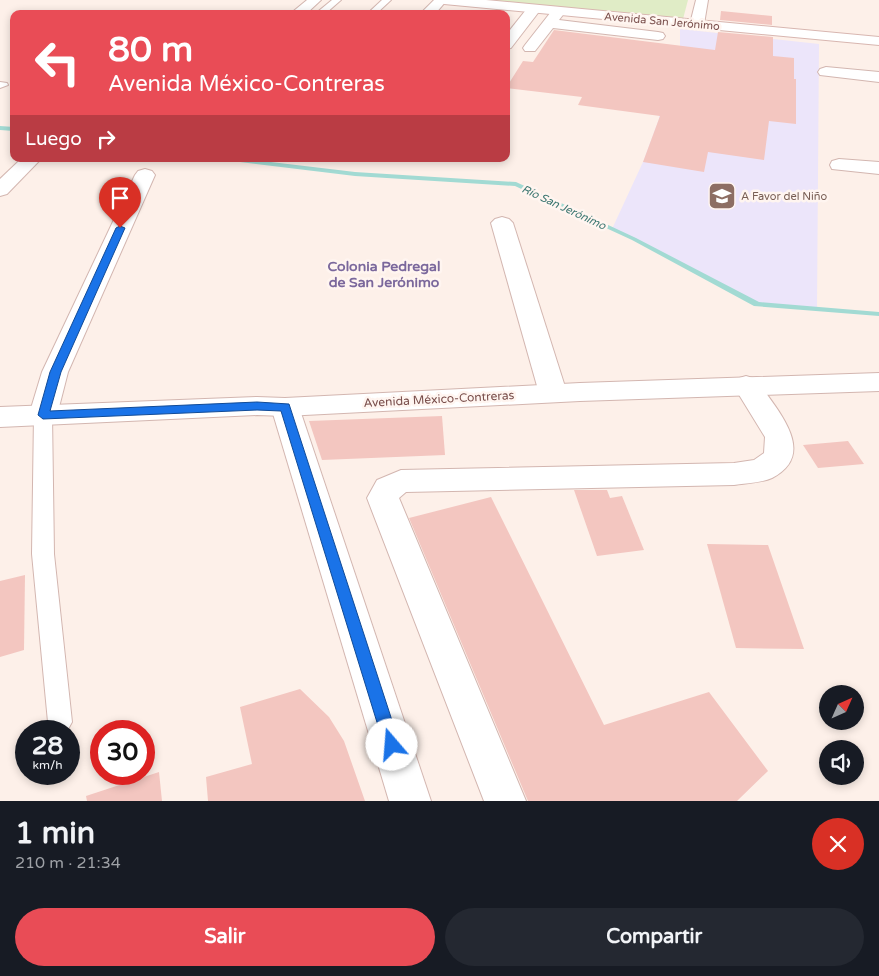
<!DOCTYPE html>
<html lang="es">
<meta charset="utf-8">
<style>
body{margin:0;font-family:"Varela Round",sans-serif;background:#242831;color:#f1f3f6;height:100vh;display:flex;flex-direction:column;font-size:19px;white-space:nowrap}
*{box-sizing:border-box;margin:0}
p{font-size:16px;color:#9ea1a6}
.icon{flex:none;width:28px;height:28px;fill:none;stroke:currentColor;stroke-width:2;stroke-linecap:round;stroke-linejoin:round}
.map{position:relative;height:801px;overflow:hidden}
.sheet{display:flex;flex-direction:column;background:#171b24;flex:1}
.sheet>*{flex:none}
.guide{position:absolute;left:10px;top:10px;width:500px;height:152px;border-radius:10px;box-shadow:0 2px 8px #0003;background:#e94c56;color:#fff;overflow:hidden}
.needle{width:32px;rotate:45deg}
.tools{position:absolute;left:819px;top:685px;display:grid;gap:10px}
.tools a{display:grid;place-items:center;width:45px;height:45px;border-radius:50%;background:#171b24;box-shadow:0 2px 8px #0003;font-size:25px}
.speed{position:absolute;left:15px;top:720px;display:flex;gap:10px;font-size:25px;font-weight:700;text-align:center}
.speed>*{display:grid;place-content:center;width:65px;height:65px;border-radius:50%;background:#171b24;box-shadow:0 2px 8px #0003;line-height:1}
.speed small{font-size:12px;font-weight:400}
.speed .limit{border:8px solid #d22;background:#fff;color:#111}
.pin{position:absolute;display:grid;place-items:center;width:42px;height:42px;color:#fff;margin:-51px -21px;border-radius:50% 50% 50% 0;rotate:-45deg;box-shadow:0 0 5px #0007}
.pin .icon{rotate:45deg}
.me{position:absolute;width:55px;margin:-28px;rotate:342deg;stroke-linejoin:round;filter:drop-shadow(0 0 4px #0008)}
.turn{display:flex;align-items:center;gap:18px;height:105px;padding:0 15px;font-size:22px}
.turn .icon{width:65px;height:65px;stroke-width:2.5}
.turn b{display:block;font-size:35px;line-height:42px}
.then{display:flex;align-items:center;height:48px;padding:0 15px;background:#0003;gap:10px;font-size:19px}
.round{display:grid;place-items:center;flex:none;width:52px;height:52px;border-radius:26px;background:#242831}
.head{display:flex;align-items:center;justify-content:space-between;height:85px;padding:0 15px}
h1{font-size:30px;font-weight:700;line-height:38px}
.primary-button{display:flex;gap:10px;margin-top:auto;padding:10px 15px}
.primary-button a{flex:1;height:58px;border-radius:30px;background:#e94c56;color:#fff;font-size:20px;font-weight:700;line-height:58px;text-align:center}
.primary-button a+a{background:#242831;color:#f1f3f6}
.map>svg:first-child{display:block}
.education{fill:#ece5fa}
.green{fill:#e0ecc6}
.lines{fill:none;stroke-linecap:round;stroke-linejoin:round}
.stream{fill:#a2dad3;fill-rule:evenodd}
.building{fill:#f3c6c0}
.service-casing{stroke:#d3b6b0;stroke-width:2}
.minor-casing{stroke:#d3b6b0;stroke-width:2}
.tertiary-casing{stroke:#d3b6b0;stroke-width:2}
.secondary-casing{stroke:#d8b6b0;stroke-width:2}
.service{fill:#fff;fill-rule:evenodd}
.minor{fill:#fff;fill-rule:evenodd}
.tertiary{fill:#fff;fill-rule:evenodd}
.secondary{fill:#fff;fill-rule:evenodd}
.route{fill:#1a73e8;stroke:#114b97}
.labels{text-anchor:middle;stroke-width:5;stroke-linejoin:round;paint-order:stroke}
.far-street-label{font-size:11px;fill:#794e4b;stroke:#fff5f0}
.far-education-label{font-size:11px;fill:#785e54;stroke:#fff5f0;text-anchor:start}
.far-water-label{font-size:11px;font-style:italic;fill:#3b7670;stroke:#fff5f0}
.street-label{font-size:12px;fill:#794e4b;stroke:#fff5f0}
.neighbourhood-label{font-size:14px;font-weight:bold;fill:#7b689c;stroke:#fff5f0}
</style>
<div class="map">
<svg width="879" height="801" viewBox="0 0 879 801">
<rect width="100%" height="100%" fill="#fdf0e9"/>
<polygon class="education" points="680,29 819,44 817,309 757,304 612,229 643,162 659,119 660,107 680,46"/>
<polygon class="green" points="488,0 688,0 683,19"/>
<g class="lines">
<g class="stream">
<polygon points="0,126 14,127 14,131 0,130"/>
<polygon points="229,159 245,159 355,172 516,182 636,238 759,302 879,312 879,316 754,306 632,240 515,186 355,176 232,161"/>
</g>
</g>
<g class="building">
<polygon points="721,11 772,16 772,25 720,20"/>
<polygon points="554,30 715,50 718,32 773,37 773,56 794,58 794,79 796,79 796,124 769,121 764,160 708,152 704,172 643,162 660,116 578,105 582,97 506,88 523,61 533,62"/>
<polygon points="442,416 445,455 322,460 309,421"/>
<polygon points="848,441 864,464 818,468 803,445"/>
<polygon points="574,490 607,490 610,498 622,496 644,550 597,556"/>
<polygon points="491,497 604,725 709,692 768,771 737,801 528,801 409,518"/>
<polygon points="707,544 768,545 804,649 736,648"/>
<polygon points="25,575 24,650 0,657 0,581"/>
<polygon points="300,689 329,717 344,741 365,801 208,801 206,777 252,764 240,707"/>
<polygon points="159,772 162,801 87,801 86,796"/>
</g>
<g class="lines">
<g class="service-casing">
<g id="service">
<polygon points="332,0 341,0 325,14 315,14"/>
<polygon points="382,0 391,0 376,14 367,14"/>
<polygon points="0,82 7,83 8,85 0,88"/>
<polygon points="43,409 49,411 52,415 54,554 72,722 67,731 51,730 48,722 32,554 34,415 37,411"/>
</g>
</g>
<g class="minor-casing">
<g id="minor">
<polygon points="307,0 321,0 306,14 290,14"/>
<polygon points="434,0 447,0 435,14 420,14"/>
<polygon points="696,0 708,0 704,24 697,28 690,24"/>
<polygon points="534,5 541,9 511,48 506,49 506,35 529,6"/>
<polygon points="559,7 566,11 559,20 658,32 663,33 665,36 663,39 658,40 553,28 535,51 525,51 523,48 525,45 554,8"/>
<polygon points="826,67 879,72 879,82 820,75 818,72 820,69"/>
<polygon points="21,159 40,160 7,194 0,196 0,179"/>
<polygon points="839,159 879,162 879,174 832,169 830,165 832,161"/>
<polygon points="145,169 152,171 155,175 68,372 57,415 53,422 43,425 33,422 29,415 42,372 135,175 138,171"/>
<polygon points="502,217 509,219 513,223 567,393 563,399 553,402 543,399 539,393 491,223 495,219"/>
<path d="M746,376L756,379C775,408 820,453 772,478C761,483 746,483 734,485L406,492L399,498L526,801H484L367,498L377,480L401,470L734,463L754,460L764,453L765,437L733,385L736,379Z"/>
<polygon points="285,398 295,400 299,407 431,801 389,801 271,407 275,400"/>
</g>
</g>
<g class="tertiary-casing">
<polygon id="tertiary" points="879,373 879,391 580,401 285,416 257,415 0,427 0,407 257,397 285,398 580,383"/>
</g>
<g class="secondary-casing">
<polygon id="secondary" points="438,0 486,0 879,37 879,45 444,4"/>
</g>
<use href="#service" class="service"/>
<use href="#minor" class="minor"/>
<use href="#tertiary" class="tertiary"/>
<use href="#secondary" class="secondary"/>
</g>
<polygon class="route" points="120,226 125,228 61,372 50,411 257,402 289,404 400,745 398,751 392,753 386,751 384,745 281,411 257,410 43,419 38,415 50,372 116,228"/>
<defs>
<g id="school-square" transform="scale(1.4375)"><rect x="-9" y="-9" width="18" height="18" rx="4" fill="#8d6e63" stroke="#fff5f0"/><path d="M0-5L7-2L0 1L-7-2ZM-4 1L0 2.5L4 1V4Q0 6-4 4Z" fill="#fff"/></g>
</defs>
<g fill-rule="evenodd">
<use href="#school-square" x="722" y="196"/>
</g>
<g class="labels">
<g class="far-street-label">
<text transform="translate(662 21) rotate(5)" y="4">Avenida San Jerónimo</text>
</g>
<g class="far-education-label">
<text x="741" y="200">A Favor del Niño</text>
</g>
<g class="far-water-label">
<text transform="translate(564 207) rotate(25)" y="4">Río San Jerónimo</text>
</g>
<g class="street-label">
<text transform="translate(439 399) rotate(-3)" y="4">Avenida México-Contreras</text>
</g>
<g class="neighbourhood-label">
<text x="384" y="271">Colonia Pedregal<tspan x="384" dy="16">de San Jerónimo</tspan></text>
</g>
</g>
</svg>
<div class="tools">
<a><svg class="needle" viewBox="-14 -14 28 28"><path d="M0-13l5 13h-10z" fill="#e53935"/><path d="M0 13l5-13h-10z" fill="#9ea1a6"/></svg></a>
<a><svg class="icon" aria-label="sound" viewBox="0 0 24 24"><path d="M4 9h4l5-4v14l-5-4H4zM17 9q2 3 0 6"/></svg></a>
</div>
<div class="speed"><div>28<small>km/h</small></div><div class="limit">30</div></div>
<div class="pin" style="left:120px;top:228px;background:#d93025"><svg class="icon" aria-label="arrive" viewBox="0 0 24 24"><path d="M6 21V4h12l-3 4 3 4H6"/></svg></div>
<svg class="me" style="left:392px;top:745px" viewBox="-20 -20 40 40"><circle r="19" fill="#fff"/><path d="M0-13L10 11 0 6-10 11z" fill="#1a73e8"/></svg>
<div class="guide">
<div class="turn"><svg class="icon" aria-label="left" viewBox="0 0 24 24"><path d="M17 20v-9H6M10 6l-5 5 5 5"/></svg><div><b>80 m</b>Avenida México-Contreras</div></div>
<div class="then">Luego<svg class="icon" aria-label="right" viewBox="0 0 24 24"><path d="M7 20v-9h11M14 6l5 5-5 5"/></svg></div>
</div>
</div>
<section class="sheet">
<div class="head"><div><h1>1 min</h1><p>210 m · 21:34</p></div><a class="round" style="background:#d93025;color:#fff"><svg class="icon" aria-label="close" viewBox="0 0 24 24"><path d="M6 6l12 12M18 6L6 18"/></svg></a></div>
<div class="primary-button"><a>Salir</a><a>Compartir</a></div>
</section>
